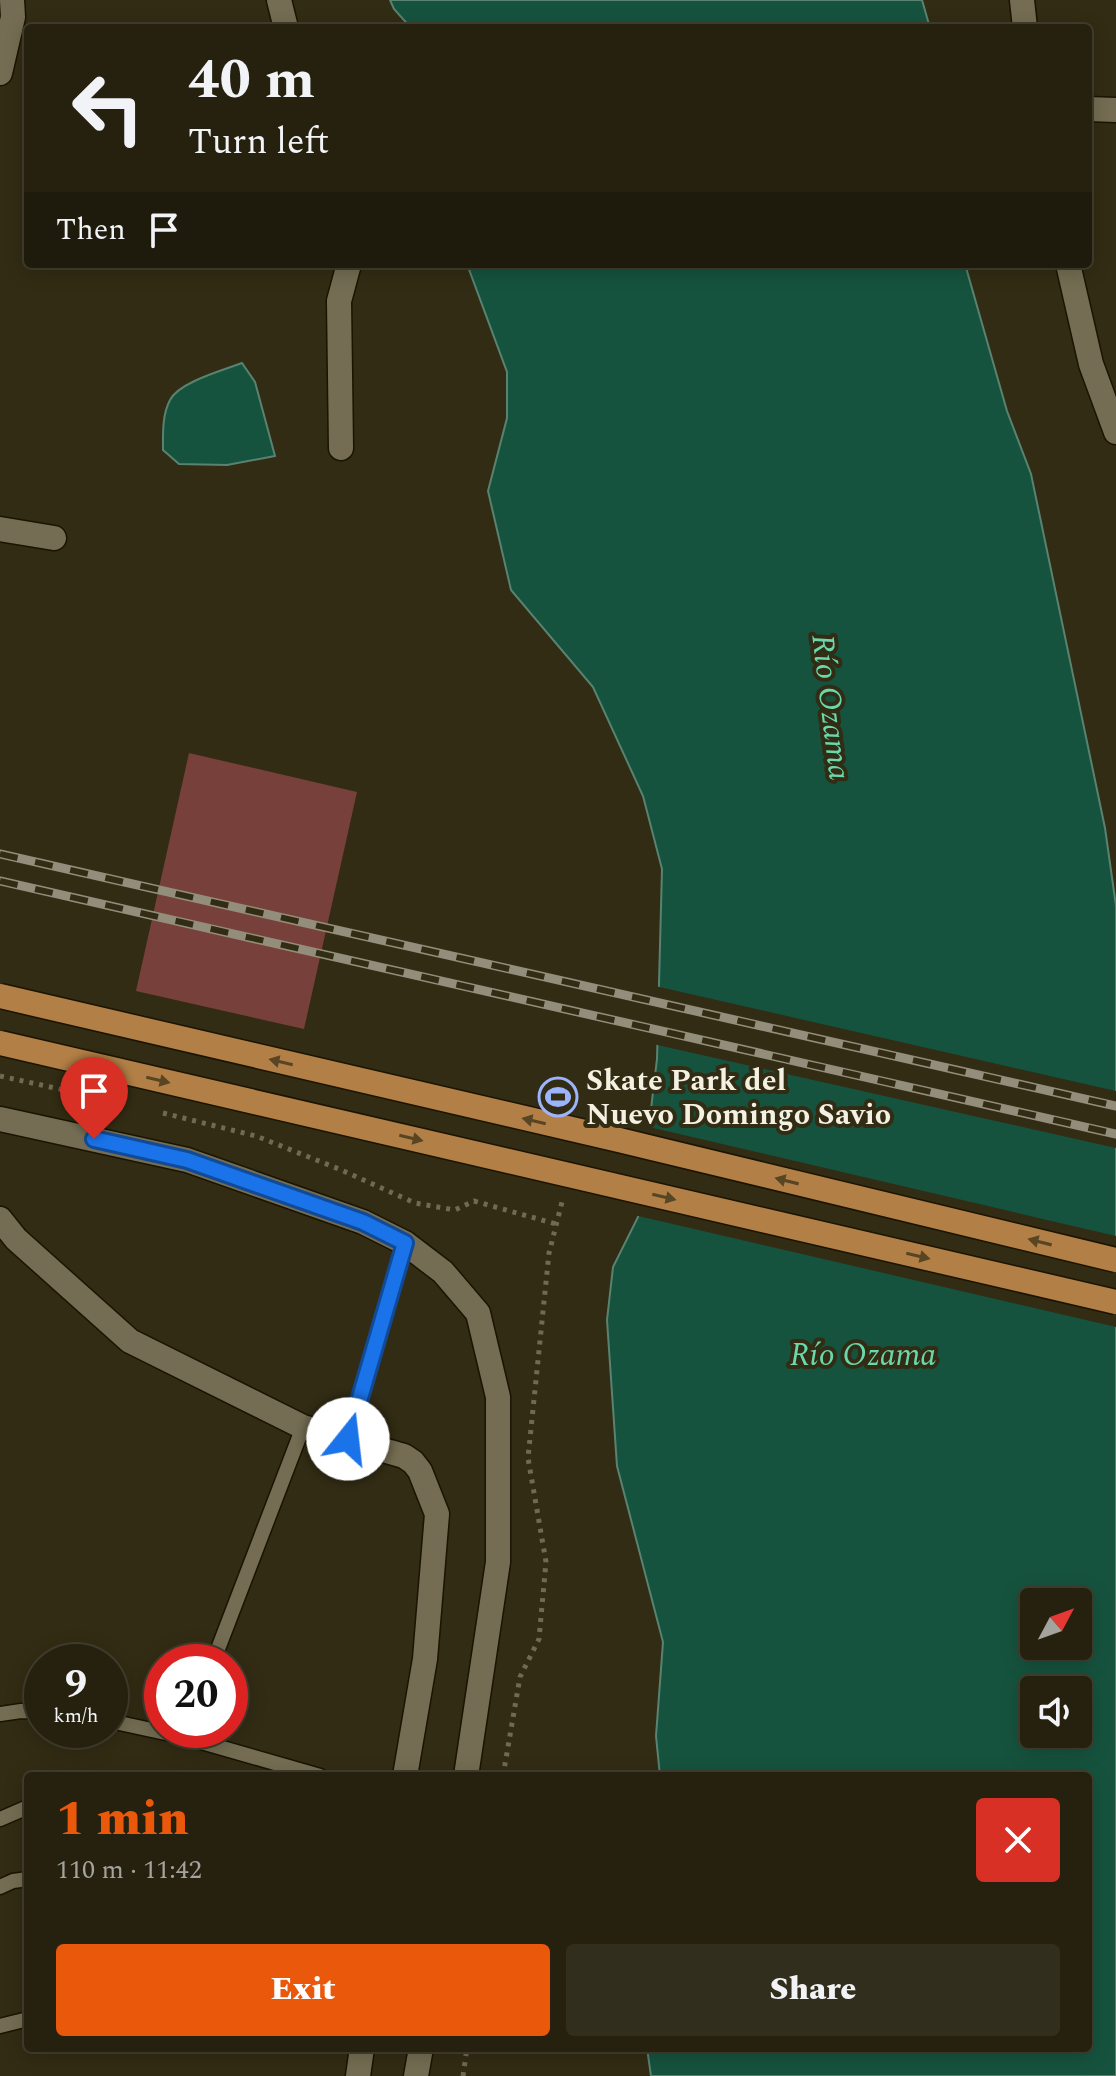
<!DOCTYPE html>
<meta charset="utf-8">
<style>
body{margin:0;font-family:Spectral,serif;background:#322e1d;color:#f1f3f6;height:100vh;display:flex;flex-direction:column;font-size:30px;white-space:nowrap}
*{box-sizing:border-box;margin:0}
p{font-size:26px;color:#a4a39e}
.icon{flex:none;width:44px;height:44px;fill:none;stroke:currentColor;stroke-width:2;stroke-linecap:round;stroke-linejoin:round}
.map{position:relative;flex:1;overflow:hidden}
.side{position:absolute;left:24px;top:1772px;width:1068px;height:280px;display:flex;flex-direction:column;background:#26210f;border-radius:8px;box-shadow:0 4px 20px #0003,0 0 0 2px #423e2f}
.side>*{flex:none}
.guide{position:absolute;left:24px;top:24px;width:1068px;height:244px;border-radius:8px;box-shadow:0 4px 20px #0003,0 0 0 2px #423e2f;background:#26210f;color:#f1f3f6;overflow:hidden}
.needle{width:52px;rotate:49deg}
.buttons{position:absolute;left:1020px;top:1588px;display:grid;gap:16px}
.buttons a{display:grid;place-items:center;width:72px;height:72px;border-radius:8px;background:#26210f;box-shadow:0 4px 20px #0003,0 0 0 2px #423e2f;font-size:40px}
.speed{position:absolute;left:24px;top:1644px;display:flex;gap:16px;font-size:40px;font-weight:700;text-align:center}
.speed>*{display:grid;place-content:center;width:104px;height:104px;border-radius:50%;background:#26210f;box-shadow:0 4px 20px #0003,0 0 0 2px #423e2f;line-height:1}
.speed small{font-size:20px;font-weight:400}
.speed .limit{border:12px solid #d22;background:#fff;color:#111}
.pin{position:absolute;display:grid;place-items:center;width:68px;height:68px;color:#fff;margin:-82px -34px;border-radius:50% 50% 50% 0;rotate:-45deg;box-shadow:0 0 8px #0007}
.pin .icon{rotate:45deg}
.me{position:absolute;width:88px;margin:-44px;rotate:16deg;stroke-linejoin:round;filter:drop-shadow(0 0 6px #0008)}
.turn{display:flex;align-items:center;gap:28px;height:168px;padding:0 32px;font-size:36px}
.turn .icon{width:104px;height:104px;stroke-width:2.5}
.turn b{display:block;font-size:56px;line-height:68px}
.then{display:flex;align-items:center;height:76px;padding:0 32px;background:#0003;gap:16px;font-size:30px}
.round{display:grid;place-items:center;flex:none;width:84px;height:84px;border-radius:8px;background:#322e1d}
.headline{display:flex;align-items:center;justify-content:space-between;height:136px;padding:0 32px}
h1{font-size:48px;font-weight:800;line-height:60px;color:#ea580c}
.cta{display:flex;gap:16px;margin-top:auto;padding:16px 32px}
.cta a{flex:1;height:92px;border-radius:8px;background:#ea580c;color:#fff;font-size:32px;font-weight:800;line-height:92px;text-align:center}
.cta a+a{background:#322e1d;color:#f1f3f6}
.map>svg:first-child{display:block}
.green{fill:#78403b}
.water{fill:#16533e;stroke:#598270;stroke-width:2;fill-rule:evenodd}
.pier{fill:#322c14}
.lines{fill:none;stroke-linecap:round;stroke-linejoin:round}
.lane-casing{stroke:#1a1400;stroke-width:17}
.street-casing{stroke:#1a1400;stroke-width:27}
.secondary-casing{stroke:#1a1400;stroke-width:27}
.path{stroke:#6f6a55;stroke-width:5;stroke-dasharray:4 6;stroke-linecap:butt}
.lane{stroke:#746d53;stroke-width:14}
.street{stroke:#746d53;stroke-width:24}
.secondary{stroke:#746d53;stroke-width:24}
.rail-casing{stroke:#938e7b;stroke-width:9}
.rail{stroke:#322c14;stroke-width:6;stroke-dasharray:18;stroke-linecap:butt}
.primary-bridge-casing{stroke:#1a1400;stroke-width:27;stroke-linecap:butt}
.primary-bridge{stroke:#b27f46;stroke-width:24}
.oneway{fill:#584523}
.route-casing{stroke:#114b97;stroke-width:20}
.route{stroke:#1a73e8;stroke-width:14}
.labels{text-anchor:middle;stroke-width:8;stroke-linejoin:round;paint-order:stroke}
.poi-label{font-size:30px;font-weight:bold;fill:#f4f1e3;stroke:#322c14;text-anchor:start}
.water-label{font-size:32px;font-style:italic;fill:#6ad8ad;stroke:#322c14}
</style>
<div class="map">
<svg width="1116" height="2076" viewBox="0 0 1116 2076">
<rect width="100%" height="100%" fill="#322c14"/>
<polygon class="green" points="189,753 357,792 304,1029 136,991"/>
<g class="water">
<polygon points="390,0 922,0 930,28 411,28 394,9"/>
<path d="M467,264H965L1007,411L1031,474L1105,828L1116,906V2076H651L647,2048H1088V1776H660L656,1736L663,1642L617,1466L607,1320L613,1267L638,1217L657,1059L662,869L643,796L593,687L511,590L488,491L507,418V372ZM1034,1602H1078V1646H1034ZM1034,1690H1078V1734H1034Z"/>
<path d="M242,363L255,382L275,456L227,465L179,464L163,450C163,434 162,415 170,400C179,382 224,370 242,363Z"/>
</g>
<g class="pier">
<polygon points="655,986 1116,1091 1116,1148 653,1044"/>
<polygon points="645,1126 1116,1236 1116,1327 634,1215"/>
</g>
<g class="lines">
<g class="lane-casing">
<g id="lane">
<polyline points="348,1439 405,1243"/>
<polyline points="213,1662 303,1427"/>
<polyline points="0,1714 21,1711 42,1712"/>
<polyline points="110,1721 184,1737 320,1776"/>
<polyline points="0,1819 28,1807"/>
<polyline points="0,1887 13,1881 28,1879"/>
<polyline points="0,2026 28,2019"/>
</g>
</g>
<g class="street-casing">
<g id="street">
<polyline points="279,0 286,28"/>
<polyline points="1022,0 1025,28"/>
<polyline points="0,73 13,17 12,0"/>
<polyline points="1088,109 1116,110"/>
<polyline points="1068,264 1091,364 1116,432"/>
<polyline points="341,448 339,301 349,264"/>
<polyline points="0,529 54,538"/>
<polyline points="0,1219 16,1239 130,1341 303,1427 404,1456 413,1462 420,1471 437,1514 425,1659 405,1776"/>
<polyline points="358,2076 362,2048"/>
</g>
</g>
<g class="secondary-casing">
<g id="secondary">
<polyline points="0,1119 187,1160 363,1222 405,1243 443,1272 478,1313 498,1397 498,1562 466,1776"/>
<polyline points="416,2076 421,2048"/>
</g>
</g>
<g class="path">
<polyline points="0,1076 64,1090"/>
<polyline points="163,1113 256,1136 339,1169 415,1203 455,1210 474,1201 556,1224"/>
<polyline points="503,1776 520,1677 539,1639 546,1562 528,1458 549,1253 562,1202"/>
<polyline points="463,2076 467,2048"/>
</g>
<use href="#lane" class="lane"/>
<use href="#street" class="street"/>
<use href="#secondary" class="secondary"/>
<g class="rail-casing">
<g id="rail">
<polyline points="0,854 1116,1106"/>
<polyline points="0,881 1116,1134"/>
</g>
</g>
<use href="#rail" class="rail"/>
<g class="primary-bridge-casing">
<g id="primary-bridge">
<polyline points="0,996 619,1140 1116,1260"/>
<polyline points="0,1043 1116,1302"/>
</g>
</g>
<use href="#primary-bridge" class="primary-bridge"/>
</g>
<defs><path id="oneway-solid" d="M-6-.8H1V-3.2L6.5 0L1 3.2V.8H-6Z" transform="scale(2)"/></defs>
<g class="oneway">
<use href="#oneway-solid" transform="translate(281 1062) rotate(-167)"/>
<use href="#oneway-solid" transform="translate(158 1080) rotate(13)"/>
<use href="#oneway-solid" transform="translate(534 1121) rotate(-167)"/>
<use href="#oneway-solid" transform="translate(411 1138) rotate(13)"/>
<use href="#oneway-solid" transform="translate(787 1181) rotate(-166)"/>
<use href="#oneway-solid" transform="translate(664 1197) rotate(13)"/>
<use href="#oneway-solid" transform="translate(1040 1242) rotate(-166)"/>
<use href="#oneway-solid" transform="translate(918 1256) rotate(13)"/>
</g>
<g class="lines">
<g class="route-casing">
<polyline id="route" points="94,1139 187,1160 363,1222 405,1243 348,1439"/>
</g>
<use href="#route" class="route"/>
</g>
<defs>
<g id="stadium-ring" transform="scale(2)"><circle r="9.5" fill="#322c14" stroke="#9cb4fd" stroke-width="1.5"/><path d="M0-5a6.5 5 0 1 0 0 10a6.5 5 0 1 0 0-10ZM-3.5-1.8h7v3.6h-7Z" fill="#9cb4fd"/></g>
</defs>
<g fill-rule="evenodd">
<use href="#stadium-ring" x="558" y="1097"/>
</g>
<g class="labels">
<g class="poi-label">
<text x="586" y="1090">Skate Park del<tspan x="586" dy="34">Nuevo Domingo Savio</tspan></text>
</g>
<g class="water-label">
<text transform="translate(832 707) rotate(83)" y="11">Río Ozama</text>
<text x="863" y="1365">Río Ozama</text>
</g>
</g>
</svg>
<div class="buttons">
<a><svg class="needle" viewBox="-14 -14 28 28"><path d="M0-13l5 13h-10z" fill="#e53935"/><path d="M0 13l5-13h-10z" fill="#a4a39e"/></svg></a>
<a><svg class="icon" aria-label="sound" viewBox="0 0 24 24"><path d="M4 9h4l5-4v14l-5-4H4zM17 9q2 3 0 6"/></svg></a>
</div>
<div class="speed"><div>9<small>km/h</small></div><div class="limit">20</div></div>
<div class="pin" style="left:94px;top:1139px;background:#d93025"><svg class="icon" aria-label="arrive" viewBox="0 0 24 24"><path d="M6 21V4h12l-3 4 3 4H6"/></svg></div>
<svg class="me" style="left:348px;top:1439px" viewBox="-20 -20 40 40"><circle r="19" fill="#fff"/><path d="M0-13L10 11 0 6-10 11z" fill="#1a73e8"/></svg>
<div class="guide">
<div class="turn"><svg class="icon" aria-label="left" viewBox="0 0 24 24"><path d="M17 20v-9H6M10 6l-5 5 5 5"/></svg><div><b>40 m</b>Turn left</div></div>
<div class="then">Then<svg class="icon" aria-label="arrive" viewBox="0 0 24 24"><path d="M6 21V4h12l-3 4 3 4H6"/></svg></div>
</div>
<section class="side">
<div class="headline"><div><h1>1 min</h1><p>110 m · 11:42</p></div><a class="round" style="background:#d93025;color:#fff"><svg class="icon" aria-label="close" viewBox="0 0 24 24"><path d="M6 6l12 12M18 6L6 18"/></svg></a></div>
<div class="cta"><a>Exit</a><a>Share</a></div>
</section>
</div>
